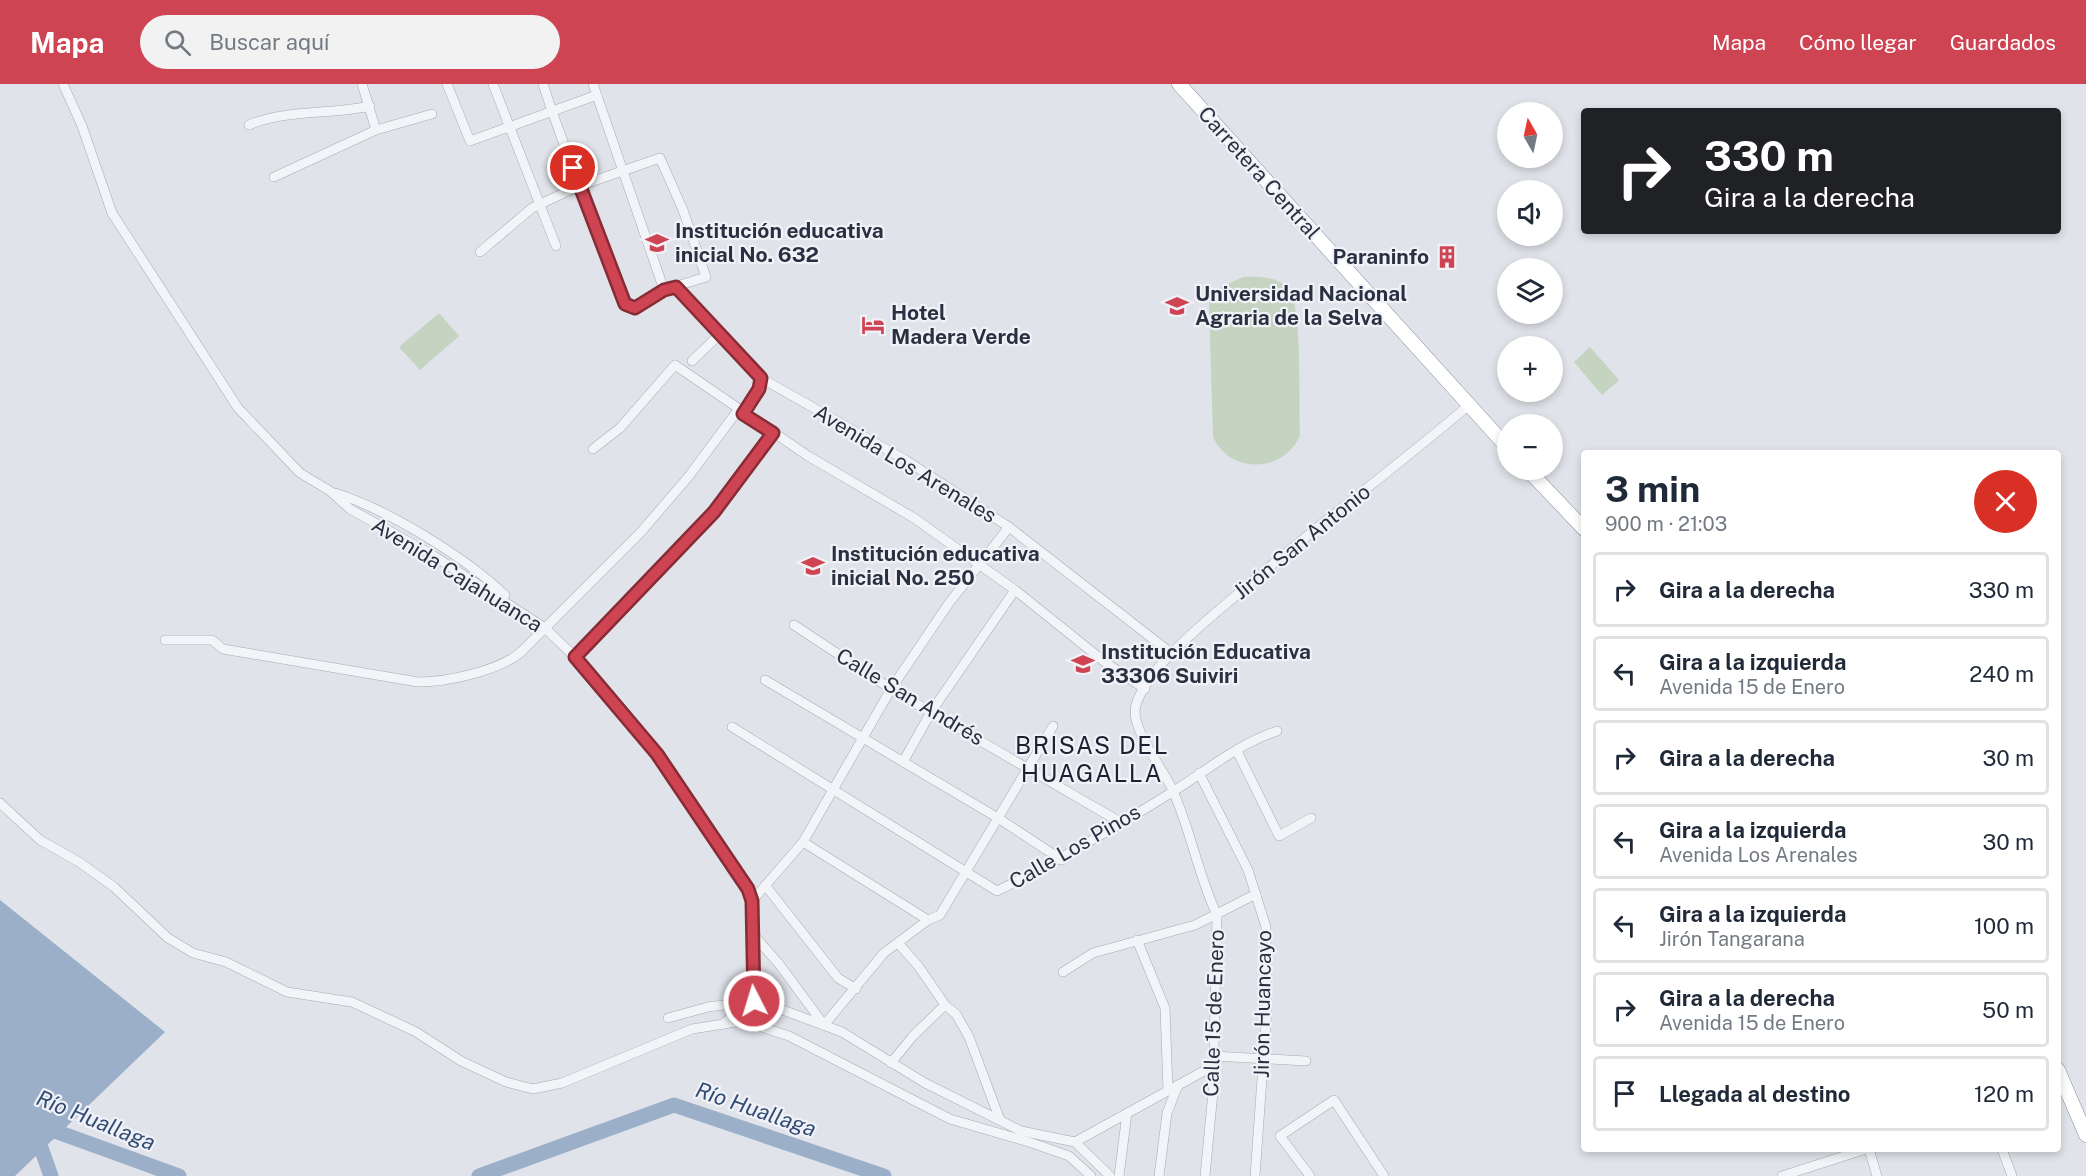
<!DOCTYPE html>
<html lang="es">
<meta charset="utf-8">
<style>
body{margin:0;font-family:"Public Sans",sans-serif;background:#f2f2f3;color:#1f2937;height:100vh;display:flex;flex-direction:column;font-size:22px;white-space:nowrap}
*{box-sizing:border-box;margin:0}
p{font-size:20px;color:#747a83}
.icon{flex:none;width:33px;height:33px;fill:none;stroke:currentColor;stroke-width:2;stroke-linecap:round;stroke-linejoin:round}
.map{position:relative;flex:1;overflow:hidden}
.side{position:absolute;left:1581px;top:366px;width:480px;height:702px;display:flex;flex-direction:column;background:#fff;border-radius:6px;box-shadow:0 3px 9px #0003}
.side>*{flex:none}
.guide{position:absolute;left:1581px;top:24px;width:480px;height:126px;border-radius:6px;box-shadow:0 3px 9px #0003;background:#202124;color:#fff;overflow:hidden}
.needle{width:39px;rotate:351deg}
.tools{position:absolute;left:1497px;top:18px;display:grid;gap:12px}
.tools a{display:grid;place-items:center;width:66px;height:66px;border-radius:50%;background:#fff;box-shadow:0 3px 9px #0003;font-size:30px}
.pin{position:absolute;display:grid;place-items:center;width:51px;height:51px;color:#fff;margin:-26px;border:3px solid #fff;border-radius:50%;box-shadow:0 2px 6px #0007}
.me{position:absolute;width:66px;margin:-33px;rotate:355deg;stroke-linejoin:round;filter:drop-shadow(0 0 4px #0008)}
.turn{display:flex;align-items:center;gap:21px;height:126px;padding:0 24px;font-size:27px}
.turn .icon{width:78px;height:78px;stroke-width:2.5}
.turn b{display:block;font-size:42px;line-height:51px}
.round{display:grid;place-items:center;flex:none;width:63px;height:63px;border-radius:32px;background:#f2f2f3}
.summary{display:flex;align-items:center;justify-content:space-between;height:102px;padding:0 24px}
h1{font-size:36px;font-weight:700;line-height:45px}
ul{padding:0;list-style:none}
li{display:flex;align-items:center;gap:18px;height:75px;margin:0 12px 9px;padding:0 12px;border:3px solid #e0e1e3;border-radius:6px}
li div{flex:1}
li b{display:block;font-size:22px}
li em{font-style:normal}
header{display:flex;align-items:center;gap:36px;box-sizing:border-box;height:84px;padding:0 30px;background:#cf4452;color:#fff}
header strong{font-size:28px}
nav{display:flex;gap:33px;margin-inline-start:auto;font-size:21px}
.search{width:420px;height:54px;background:#f2f2f3;display:flex;align-items:center;gap:15px;box-sizing:border-box;padding:0 21px;border-radius:33px;color:#747a83;font-size:22px}
.map>svg:first-child{display:block}
.green{fill:#c5d3c1}
.water{fill:#9bafc9}
.lines{fill:none;stroke-linecap:round;stroke-linejoin:round}
.river{stroke:#9bafc9;stroke-width:15}
.minor-casing{stroke:#a5aab3;stroke-width:10}
.highway-casing{stroke:#8790a0;stroke-width:15}
.minor{stroke:#f3f4f7;stroke-width:9}
.highway{stroke:#fff;stroke-width:14}
.route-casing{stroke:#872c35;stroke-width:15}
.route{stroke:#cf4452;stroke-width:10}
.labels{text-anchor:middle;stroke-width:4.5;stroke-linejoin:round;paint-order:stroke}
.street-label{font-size:21px;fill:#293041;stroke:#f0f2f7}
.poi-label{font-size:21px;font-weight:bold;fill:#293041;stroke:#f0f2f7;text-anchor:start}
.water-label{font-size:22px;font-style:italic;fill:#324c75;stroke:#f0f2f7}
.quarter-label{font-size:24px;letter-spacing:1.5px;fill:#1b2132;stroke:#f0f2f7}
</style>
<header>
<strong>Mapa</strong>
<div class="search"><svg class="icon" aria-label="search" viewBox="0 0 24 24"><circle cx="10" cy="10" r="6"/><path d="M15 15l6 6"/></svg>Buscar aquí</div>
<nav><a>Mapa</a><a>Cómo llegar</a><a>Guardados</a></nav>
</header>
<div class="map">
<svg width="2086" height="1092" viewBox="0 0 2086 1092">
<rect width="100%" height="100%" fill="#e0e3e9"/>
<g class="green">
<path d="M1243,193C1259,192 1281,193 1290,207C1302,225 1299,324 1300,351C1285,389 1230,391 1213,353L1209,219L1219,204Z"/>
<polygon points="439,229 459,252 420,286 399,263"/>
<polygon points="1590,263 1619,296 1602,311 1574,278"/>
</g>
<polygon class="water" points="0,816 165,948 15,1092 0,1092"/>
<g class="lines">
<g class="river">
<polyline points="41,1042 179,1092"/>
<polyline points="35,1047 51,1092"/>
<polyline points="479,1092 674,1021 884,1092"/>
</g>
<g class="minor-casing">
<g id="minor">
<polyline points="63,0 82,42 112,129 238,324 300,389 330,407 350,425 434,472 545,544 577,575 657,670 748,805 752,817 754,917"/>
<polyline points="362,0 376,46"/>
<polyline points="447,0 470,57 597,11"/>
<polyline points="493,0 556,162"/>
<polyline points="593,0 664,206"/>
<path d="M249,41C286,25 330,31 370,22"/>
<polyline points="274,93 376,46 432,30"/>
<path d="M480,168L532,124L579,102L660,74L683,126L706,193L664,206L635,224L625,220C611,191 601,160 590,130C574,87 557,44 543,0"/>
<polyline points="676,203 761,294 907,377 1009,443 1171,569"/>
<polyline points="692,277 720,250"/>
<polyline points="743,330 759,305 761,294"/>
<polyline points="593,365 620,344 675,281 808,372 914,434 1015,506 1106,579 1145,605"/>
<path d="M335,409C387,425 465,473 505,511"/>
<polyline points="794,541 891,605 1120,738"/>
<path d="M165,556H212L223,565L418,598C447,598 499,587 521,568L641,448L689,392L738,326"/>
<polyline points="575,573 714,428 773,349"/>
<polyline points="765,596 998,734 1062,776"/>
<path d="M732,643L997,807C1058,777 1116,743 1174,707C1207,686 1240,659 1277,647"/>
<polyline points="1237,667 1279,752 1311,734"/>
<polyline points="903,678 931,628 1015,506"/>
<polyline points="1199,689 1248,786 1266,843 1267,925 1255,1092"/>
<polyline points="0,719 40,756 79,778 114,803 168,854 193,869 226,878 287,908 352,918 416,948 461,977 506,998 533,1005 562,999 692,945 743,937 789,952 950,1035 1029,1058 1069,1072 1091,1092"/>
<polyline points="803,758 928,836"/>
<polyline points="765,801 838,894 856,905"/>
<polyline points="752,817 803,758 891,605 949,519 1009,443"/>
<polyline points="751,848 779,880 824,941 884,869 928,836 940,831 1053,642"/>
<polyline points="1137,856 1165,924 1168,1006"/>
<polyline points="898,859 919,883 945,921 956,930 969,953 1000,1036"/>
<polyline points="1063,888 1093,869 1195,841 1256,810"/>
<polyline points="668,934 708,923 754,917 780,925 842,948 925,999 1021,1047 1075,1058 1110,1092"/>
<polyline points="724,939 748,919"/>
<polyline points="1213,972 1306,977"/>
<polyline points="891,979 913,952 945,921"/>
<polyline points="1075,1058 1213,982"/>
<polyline points="1869,1065 1877,1092"/>
<polyline points="2002,1065 2012,1092"/>
<polyline points="1119,1092 1127,1029"/>
<polyline points="1159,1092 1167,1029 1178,1001"/>
<path d="M1205,1092L1213,1008L1217,831C1198,791 1191,747 1173,707C1164,685 1129,644 1136,621C1147,584 1204,539 1233,514C1309,447 1392,387 1469,321"/>
<polyline points="1310,1092 1280,1052 1334,1016 1384,1092"/>
<polyline points="1782,1092 1866,1065"/>
</g>
</g>
<g class="highway-casing">
<g id="highway">
<polyline points="1179,0 1508,364"/>
<polyline points="1528,386 1584,445"/>
<polyline points="2058,986 2086,1051"/>
</g>
</g>
<use href="#minor" class="minor"/>
<use href="#highway" class="highway"/>
</g>
<g class="lines">
<g class="route-casing">
<polyline id="route" points="573,84 625,220 635,224 664,206 676,203 761,294 759,305 743,330 773,349 714,428 575,573 657,670 748,805 752,817 754,917"/>
</g>
<use href="#route" class="route"/>
</g>
<defs>
<g id="school-bare" transform="scale(1.8)"><path d="M0-5L7-2L0 1L-7-2ZM-4 1L0 2.5L4 1V4Q0 6-4 4Z" fill="#cf4452" stroke="#f0f2f7" stroke-width="2.5" paint-order="stroke"/></g>
<g id="building-bare" transform="scale(1.8)"><path d="M-4-6H4V6H1V3H-1V6H-4ZM-2.5-4.3h1.7v1.8h-1.7ZM.8-4.3h1.7v1.8H.8ZM-2.5-1h1.7V.8h-1.7ZM.8-1h1.7V.8H.8Z" fill="#cf4452" stroke="#f0f2f7" stroke-width="2.5" paint-order="stroke"/></g>
<g id="university-bare" transform="scale(1.8)"><path d="M0-5L7-2L0 1L-7-2ZM-4 1L0 2.5L4 1V4Q0 6-4 4Z" fill="#cf4452" stroke="#f0f2f7" stroke-width="2.5" paint-order="stroke"/></g>
<g id="hotel-bare" transform="scale(1.8)"><path d="M-6-4.5h1.5V1H6V5H4.5V3h-9V5H-6ZM-4 0a1.8 1.8 0 1 1 3.6 0ZM.5 0V-2.5h3Q6-2.5 6 0Z" fill="#cf4452" stroke="#f0f2f7" stroke-width="2.5" paint-order="stroke"/></g>
</defs>
<g fill-rule="evenodd">
<use href="#school-bare" x="657" y="159"/>
<use href="#building-bare" x="1447" y="173"/>
<use href="#university-bare" x="1177" y="222"/>
<use href="#hotel-bare" x="873" y="241"/>
<use href="#school-bare" x="813" y="482"/>
<use href="#school-bare" x="1083" y="580"/>
</g>
<g class="labels">
<g class="street-label">
<text transform="translate(1259 89) rotate(48)" y="7">Carretera Central</text>
<text transform="translate(905 380) rotate(31)" y="7">Avenida Los Arenales</text>
<text transform="translate(1302 458) rotate(-39)" y="7">Jirón San Antonio</text>
<text transform="translate(457 491) rotate(32)" y="7">Avenida Cajahuanca</text>
<text transform="translate(910 613) rotate(31)" y="7">Calle San Andrés</text>
<text transform="translate(1075 763) rotate(-30)" y="7">Calle Los Pinos</text>
<text transform="translate(1263 920) rotate(-89)" y="7">Jirón Huancayo</text>
<text transform="translate(1214 929) rotate(-88)" y="7">Calle 15 de Enero</text>
</g>
<g class="poi-label">
<text x="675" y="154">Institución educativa<tspan x="675" dy="24">inicial No. 632</tspan></text>
<text x="1429" y="180" text-anchor="end">Paraninfo</text>
<text x="1195" y="217">Universidad Nacional<tspan x="1195" dy="24">Agraria de la Selva</tspan></text>
<text x="891" y="236">Hotel<tspan x="891" dy="24">Madera Verde</tspan></text>
<text x="831" y="477">Institución educativa<tspan x="831" dy="24">inicial No. 250</tspan></text>
<text x="1101" y="575">Institución Educativa<tspan x="1101" dy="24">33306 Suiviri</tspan></text>
</g>
<g class="water-label">
<text transform="translate(756 1025) rotate(19)" y="8">Río Huallaga</text>
<text transform="translate(96 1036) rotate(22)" y="8">Río Huallaga</text>
</g>
<g class="quarter-label">
<text x="1092" y="670">BRISAS DEL<tspan x="1092" dy="28">HUAGALLA</tspan></text>
</g>
</g>
</svg>
<div class="tools">
<a><svg class="needle" viewBox="-14 -14 28 28"><path d="M0-13l5 13h-10z" fill="#e53935"/><path d="M0 13l5-13h-10z" fill="#747a83"/></svg></a>
<a><svg class="icon" aria-label="sound" viewBox="0 0 24 24"><path d="M4 9h4l5-4v14l-5-4H4zM17 9q2 3 0 6"/></svg></a>
<a><svg class="icon" aria-label="layers" viewBox="0 0 24 24"><path d="M12 4l9 5-9 5-9-5zM3 14l9 5 9-5"/></svg></a>
<a>+</a>
<a>−</a>
</div>
<div class="pin" style="left:573px;top:84px;background:#d93025"><svg class="icon" aria-label="arrive" viewBox="0 0 24 24"><path d="M6 21V4h12l-3 4 3 4H6"/></svg></div>
<svg class="me" style="left:754px;top:917px" viewBox="-20 -20 40 40"><circle r="17" fill="#cf4452" stroke="#fff" stroke-width="3"/><path d="M0-11L8 9 0 5-8 9z" fill="#fff"/></svg>
<div class="guide">
<div class="turn"><svg class="icon" aria-label="right" viewBox="0 0 24 24"><path d="M7 20v-9h11M14 6l5 5-5 5"/></svg><div><b>330 m</b>Gira a la derecha</div></div>
</div>
<section class="side">
<div class="summary"><div><h1>3 min</h1><p>900 m · 21:03</p></div><a class="round" style="background:#d93025;color:#fff"><svg class="icon" aria-label="close" viewBox="0 0 24 24"><path d="M6 6l12 12M18 6L6 18"/></svg></a></div>
<ul>
<li><svg class="icon" aria-label="right" viewBox="0 0 24 24"><path d="M7 20v-9h11M14 6l5 5-5 5"/></svg><div><b>Gira a la derecha</b></div><em>330 m</em></li>
<li><svg class="icon" aria-label="left" viewBox="0 0 24 24"><path d="M17 20v-9H6M10 6l-5 5 5 5"/></svg><div><b>Gira a la izquierda</b><p>Avenida 15 de Enero</p></div><em>240 m</em></li>
<li><svg class="icon" aria-label="right" viewBox="0 0 24 24"><path d="M7 20v-9h11M14 6l5 5-5 5"/></svg><div><b>Gira a la derecha</b></div><em>30 m</em></li>
<li><svg class="icon" aria-label="left" viewBox="0 0 24 24"><path d="M17 20v-9H6M10 6l-5 5 5 5"/></svg><div><b>Gira a la izquierda</b><p>Avenida Los Arenales</p></div><em>30 m</em></li>
<li><svg class="icon" aria-label="left" viewBox="0 0 24 24"><path d="M17 20v-9H6M10 6l-5 5 5 5"/></svg><div><b>Gira a la izquierda</b><p>Jirón Tangarana</p></div><em>100 m</em></li>
<li><svg class="icon" aria-label="right" viewBox="0 0 24 24"><path d="M7 20v-9h11M14 6l5 5-5 5"/></svg><div><b>Gira a la derecha</b><p>Avenida 15 de Enero</p></div><em>50 m</em></li>
<li><svg class="icon" aria-label="arrive" viewBox="0 0 24 24"><path d="M6 21V4h12l-3 4 3 4H6"/></svg><div><b>Llegada al destino</b></div><em>120 m</em></li>
</ul>
</section>
</div>
